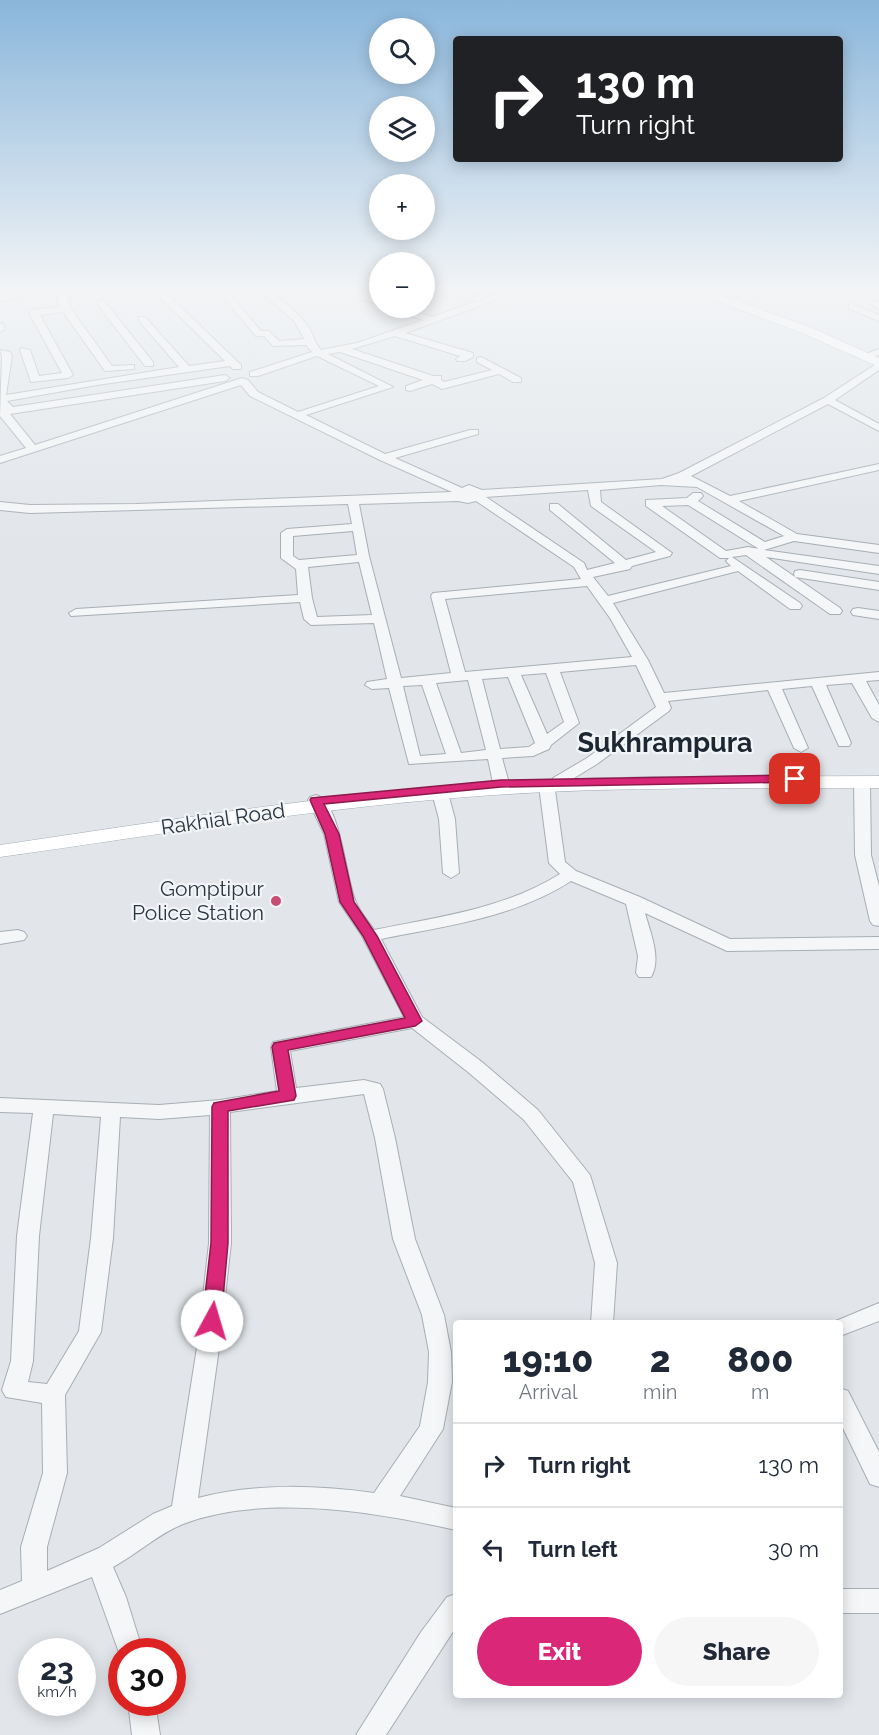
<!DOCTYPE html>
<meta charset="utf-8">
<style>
body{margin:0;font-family:Raleway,sans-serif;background:#f6f6f7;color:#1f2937;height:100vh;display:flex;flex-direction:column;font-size:22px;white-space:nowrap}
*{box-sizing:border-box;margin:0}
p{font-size:20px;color:#747a83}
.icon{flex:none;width:33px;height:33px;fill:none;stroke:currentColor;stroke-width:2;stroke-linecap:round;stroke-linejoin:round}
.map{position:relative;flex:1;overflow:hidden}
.details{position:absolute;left:453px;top:1320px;width:390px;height:378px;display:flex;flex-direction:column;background:#fff;border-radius:6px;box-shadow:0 3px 15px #0003}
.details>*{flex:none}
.guide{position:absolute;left:453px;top:36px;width:390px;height:126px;border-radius:6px;box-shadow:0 3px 15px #0003;background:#202124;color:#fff;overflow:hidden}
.controls{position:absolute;left:369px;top:18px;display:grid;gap:12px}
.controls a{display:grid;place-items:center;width:66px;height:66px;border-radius:50%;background:#fff;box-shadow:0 3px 15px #0003;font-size:30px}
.speed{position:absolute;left:18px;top:1638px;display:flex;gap:12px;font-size:30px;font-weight:700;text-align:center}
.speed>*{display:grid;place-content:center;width:78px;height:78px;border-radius:50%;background:#fff;box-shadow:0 3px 15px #0003;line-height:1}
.speed small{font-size:15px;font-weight:400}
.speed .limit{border:9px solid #d22;background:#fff;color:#111}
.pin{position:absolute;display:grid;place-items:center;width:51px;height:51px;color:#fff;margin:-26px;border-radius:12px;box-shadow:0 3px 9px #0006}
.me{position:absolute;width:66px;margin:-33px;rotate:6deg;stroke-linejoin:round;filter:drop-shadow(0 0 4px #0008)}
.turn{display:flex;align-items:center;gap:21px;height:126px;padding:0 24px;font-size:27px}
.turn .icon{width:78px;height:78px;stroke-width:2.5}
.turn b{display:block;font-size:42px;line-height:51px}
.eta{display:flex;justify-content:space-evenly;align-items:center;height:102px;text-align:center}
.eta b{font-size:36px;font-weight:800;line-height:42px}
.button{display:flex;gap:12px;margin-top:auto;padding:12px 24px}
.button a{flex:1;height:69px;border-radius:36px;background:#db2777;color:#fff;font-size:24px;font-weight:800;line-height:69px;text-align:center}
.button a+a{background:#f6f6f7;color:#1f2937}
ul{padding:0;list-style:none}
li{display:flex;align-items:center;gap:18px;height:84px;padding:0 24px;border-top:2px solid #e0e1e3}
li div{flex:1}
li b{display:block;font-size:22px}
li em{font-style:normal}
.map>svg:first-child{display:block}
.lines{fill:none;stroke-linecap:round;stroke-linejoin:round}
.minor-casing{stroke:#a7aeb4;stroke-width:2}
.major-casing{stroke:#a1adb5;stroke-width:1}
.minor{fill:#f4f6f8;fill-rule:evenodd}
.major{fill:#fff;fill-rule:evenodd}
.route{fill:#db2777;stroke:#8e194d;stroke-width:1.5}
.poi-dot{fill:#c94c75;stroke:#f1f5f7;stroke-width:2}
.labels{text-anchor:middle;stroke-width:4.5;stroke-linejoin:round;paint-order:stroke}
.street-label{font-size:21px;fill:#2a3641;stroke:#f1f5f7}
.poi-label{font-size:21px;fill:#2a3641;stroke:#f1f5f7;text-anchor:end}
.district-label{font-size:27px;font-weight:bold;fill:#1d2732;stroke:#f1f5f7}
</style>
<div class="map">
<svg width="879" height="1735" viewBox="0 0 879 1735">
<rect width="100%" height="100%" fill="#e2e6ea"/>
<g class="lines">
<g class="minor-casing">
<g id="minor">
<polygon points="24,291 49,291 0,301 0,295"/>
<polygon points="55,291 64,291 71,309 112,366 134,365 134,369 105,371 63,312 40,315 73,375 68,378 31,382 20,350 21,348 30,350 39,376 62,373 29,313 34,310 60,307"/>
<path d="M154,291H164L241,365V369H233L230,366L97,385L7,401L13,407L225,375L230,378L225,381L10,414L35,445L242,378L248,380L258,392L298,412L379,386L317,356L258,376H250V372L312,352L306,345L273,346L264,336H256L218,291H227L261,331H269L279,341L304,339L295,322L260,291H270C283,302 297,311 307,325C313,333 314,342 321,350L357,343L423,320L392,310L391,308H403L432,317L477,301L428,291H452L488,297L506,291H520L405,333L473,353V357L465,361H457L456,359L460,356L395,336L352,349L433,376H441V380L444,382L492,370L477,362V358L481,357L521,378V382H513L499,374L442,389L432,384L410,391L406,390V386L423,380L340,352L328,354L393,387L306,415L385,454L470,430H478V434L395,458L462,488L469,485L482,490L662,479L679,473L824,398L879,362V370L835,400L879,424V431L828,404L691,476L730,496L879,464V470L739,501L797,534L879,545V553L794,541L764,550L879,566V574L766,557L840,608L842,611L840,614H830L746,555L732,557L800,603L802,606L800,609H790L738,571L613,603L648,660L664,693L879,672V680L866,681L879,705V722L872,718L852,683L826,685L851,743L849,746H839L812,686L782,689L808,748L801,752L794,748L768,690L668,701L671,708L669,711L597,764L566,783L564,789L555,790L565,862L576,871L640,897L730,939L879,937V949L727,951L645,913C650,932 662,959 651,977H639L636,973L638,956L626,904L571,881C514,918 445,926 381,939L422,1017L482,1062L538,1110L590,1175L617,1263L613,1323H591L595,1263L573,1182L524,1120L468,1072L412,1028L290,1051L296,1088L364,1080L380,1084L383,1089L395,1138L415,1239L444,1315L451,1352L452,1382L443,1429L400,1496L456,1508V1530C376,1512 263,1493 183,1524C158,1534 137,1554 113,1567L126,1597L143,1652H122V1661L92,1577L0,1614V1590L22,1581L21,1547L43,1473L42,1403L6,1397L2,1390L11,1361L17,1236L33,1113L0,1112V1098L159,1105L220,1100L277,1091L271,1047L273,1042L404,1017L362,936L339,902L324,834L308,800L310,797L316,795C341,801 346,882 356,902C360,912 368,921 374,930C438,917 504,909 560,874L549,863L539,786L542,783L551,782L553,778L587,758L656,707L636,665L560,672L579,723L551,745L549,749L533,756L502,758L509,783L501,788L493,783L488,759L409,764L389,688L372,689L365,685L367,682L387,679L374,623L311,625L304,619L300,602L71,616L69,613L76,609L298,595L296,569L281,558V533L287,529L352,524L348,504L30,513L0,510V502L30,505L136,504L452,492L380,460L250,396L241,385L0,463V456L26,448L0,416L2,356L0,350L10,352L12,356L6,395L179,367L139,321V317H145L189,366L225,361ZM661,485L697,487L784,536L765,542L698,501L703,496L701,493H693L687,498L646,500V506L720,558H729L726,561L731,566L608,596L593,577L630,569L632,566L670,556L672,553L601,502L600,490ZM588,490L591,506L656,552L626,560L558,504H550V510L615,563L587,570L584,563L486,497ZM458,501L468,503L476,501L574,567L581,579L433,593L431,596L451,673L401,678L369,556L359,504ZM688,505L759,549H760L748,547L726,551L662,506ZM353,531L357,555L299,560L293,556V536ZM359,562L372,615L317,617L312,598L308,567ZM587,586L610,618L632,657L465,672L445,599ZM546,673L564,722L547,734L521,675ZM508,677L535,743L529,747L500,749L482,679ZM468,680L486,750L461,753L436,683ZM422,685L446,754L420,756L403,686ZM364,1094L375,1138L393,1239L422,1315L429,1352L428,1382L420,1426L374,1493C315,1485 256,1483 198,1498L220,1341L231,1243L230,1112ZM53,1114L101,1117L91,1238L79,1331L47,1384L28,1382L33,1361L39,1236ZM210,1115L209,1243L198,1341L172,1506L153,1514L99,1548L47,1571V1547L67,1473L65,1395L101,1332L113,1238L120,1117L159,1119Z"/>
<polygon points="348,291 357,291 380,299 380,305 349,295"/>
<polygon points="757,291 772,291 734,305 729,302"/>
<polygon points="98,301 104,301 153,362 153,366 145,366 98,305"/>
<polygon points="876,301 879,302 879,309 871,304"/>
<polygon points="852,304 879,315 879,321 849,309 849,305"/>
<polygon points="0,323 3,324 5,329 0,332"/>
<polygon points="879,349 879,355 865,359 860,356"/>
<polygon points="800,570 879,582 879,590 795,577 794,574 795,571"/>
<polygon points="858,608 879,611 879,619 853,615 851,612 853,609"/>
<polygon points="862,778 870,783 871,855 879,886 879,926 873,925 870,921 855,855 854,783"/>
<polygon points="440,788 448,793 455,819 459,873 451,878 443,873 439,819 432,793"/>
<polygon points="18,930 24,932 27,936 24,940 0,944 0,932"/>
<polygon points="879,1303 879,1321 840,1336 840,1323 831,1323"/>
<polygon points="840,1388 848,1391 879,1452 879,1487 870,1484 840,1422"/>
<rect x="840" y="1589" width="39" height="24"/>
<polygon points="456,1594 456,1627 386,1735 356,1735 421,1632 447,1597"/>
<polygon points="128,1702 155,1702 160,1735 132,1735"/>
</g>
</g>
<g class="major-casing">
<g id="major">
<polygon points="690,291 709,291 810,327 879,358 879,367 802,333"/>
<path d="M879,776V788C751,789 622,786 494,795C328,806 164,834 0,857V845C164,821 328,794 494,783C622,774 751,777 879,776Z"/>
</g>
</g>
<use href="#minor" class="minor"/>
<use href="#major" class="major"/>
</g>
<linearGradient id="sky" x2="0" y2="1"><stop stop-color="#8ab6db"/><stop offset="0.54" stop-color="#f2f4f6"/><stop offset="1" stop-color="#f2f4f6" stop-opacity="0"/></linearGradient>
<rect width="879" height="534" fill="url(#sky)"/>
<polygon class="route" points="795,775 800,776 802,779 800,782 501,787 324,804 339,834 354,902 377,936 422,1021 415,1026 288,1050 296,1096 294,1100 228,1111 228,1243 221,1321 218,1326 212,1329 205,1326 202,1321 211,1243 212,1107 214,1103 279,1091 272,1047 274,1043 405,1018 363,936 340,902 325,834 310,800 311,798 501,780"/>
<circle class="poi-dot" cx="276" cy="901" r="6"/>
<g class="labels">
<g class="street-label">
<text transform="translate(223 819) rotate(-8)" y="7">Rakhial Road</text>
</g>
<g class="poi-label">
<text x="264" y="896">Gomptipur<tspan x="264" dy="24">Police Station</tspan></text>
</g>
<g class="district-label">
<text x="665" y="752">Sukhrampura</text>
</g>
</g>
</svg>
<div class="controls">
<a><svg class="icon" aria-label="search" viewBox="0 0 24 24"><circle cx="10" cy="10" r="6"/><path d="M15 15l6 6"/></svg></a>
<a><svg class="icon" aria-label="layers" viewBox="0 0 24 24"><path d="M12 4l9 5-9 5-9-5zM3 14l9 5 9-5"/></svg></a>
<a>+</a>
<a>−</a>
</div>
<div class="speed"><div>23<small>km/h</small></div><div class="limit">30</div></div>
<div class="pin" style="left:795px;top:779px;background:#d93025"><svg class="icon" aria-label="arrive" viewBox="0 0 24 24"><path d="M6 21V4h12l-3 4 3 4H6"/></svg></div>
<svg class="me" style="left:212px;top:1321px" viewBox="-20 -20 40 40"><circle r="19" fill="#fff"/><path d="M0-13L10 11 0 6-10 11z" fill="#db2777"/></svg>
<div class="guide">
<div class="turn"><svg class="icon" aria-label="right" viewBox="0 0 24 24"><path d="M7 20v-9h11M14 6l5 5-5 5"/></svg><div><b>130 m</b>Turn right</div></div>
</div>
<section class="details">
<div class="eta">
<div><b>19:10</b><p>Arrival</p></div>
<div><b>2</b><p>min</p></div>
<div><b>800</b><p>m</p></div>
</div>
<ul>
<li><svg class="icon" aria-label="right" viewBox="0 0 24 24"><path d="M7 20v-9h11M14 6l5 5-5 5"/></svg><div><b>Turn right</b></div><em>130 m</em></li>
<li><svg class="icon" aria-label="left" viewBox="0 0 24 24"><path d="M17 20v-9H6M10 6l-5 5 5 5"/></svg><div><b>Turn left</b></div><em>30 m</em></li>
</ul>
<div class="button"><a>Exit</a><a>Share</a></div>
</section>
</div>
